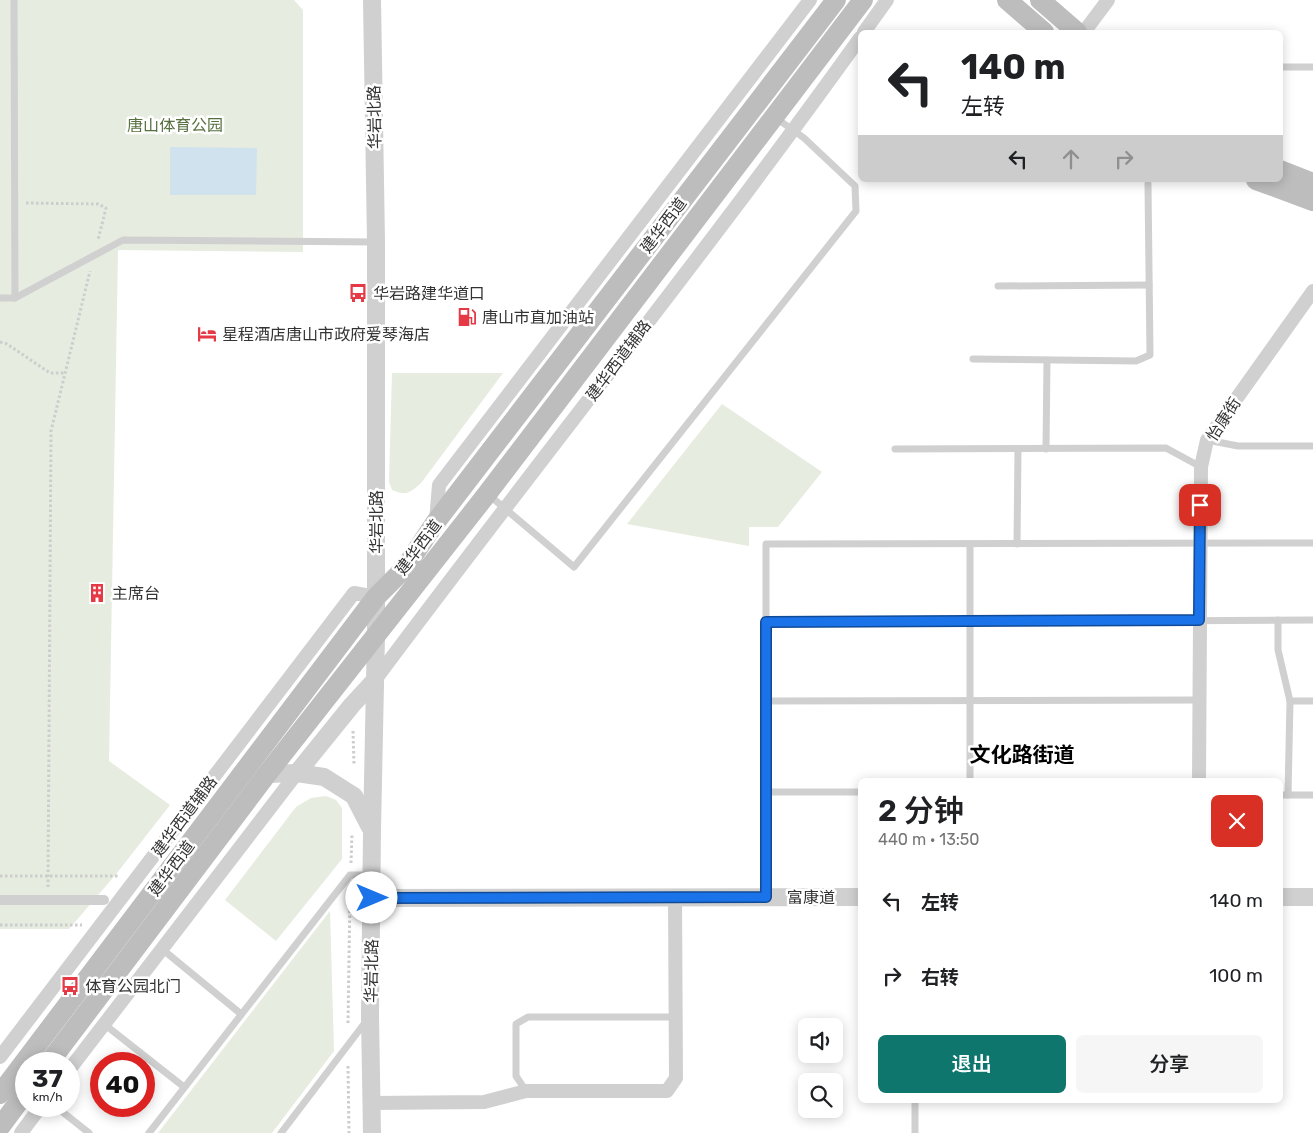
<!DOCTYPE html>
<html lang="zh">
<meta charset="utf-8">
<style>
body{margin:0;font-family:Rubik,"Noto Sans SC",sans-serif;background:#f6f6f6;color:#202124;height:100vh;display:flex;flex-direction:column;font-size:19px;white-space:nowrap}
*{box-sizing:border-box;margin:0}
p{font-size:16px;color:#757577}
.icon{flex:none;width:28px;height:28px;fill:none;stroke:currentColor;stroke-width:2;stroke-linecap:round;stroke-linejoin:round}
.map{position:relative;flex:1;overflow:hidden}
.drawer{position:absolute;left:858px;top:778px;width:425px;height:325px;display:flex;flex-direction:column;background:#fff;border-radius:8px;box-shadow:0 2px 12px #0003}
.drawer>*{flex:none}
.guide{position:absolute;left:858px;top:30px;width:425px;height:152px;border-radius:8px;box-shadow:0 2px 12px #0003;background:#fff;color:#202124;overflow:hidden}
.controls{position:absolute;left:798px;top:1018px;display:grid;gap:10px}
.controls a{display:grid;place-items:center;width:45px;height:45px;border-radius:8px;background:#fff;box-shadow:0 2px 12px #0003;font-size:25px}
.speed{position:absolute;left:15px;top:1052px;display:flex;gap:10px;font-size:25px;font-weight:700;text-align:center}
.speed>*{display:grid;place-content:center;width:65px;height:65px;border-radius:50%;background:#fff;box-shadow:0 2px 12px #0003;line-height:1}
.speed small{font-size:12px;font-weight:400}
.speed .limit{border:8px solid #d22;background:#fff;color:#111}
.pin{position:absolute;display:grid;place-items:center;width:42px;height:42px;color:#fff;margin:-21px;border-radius:10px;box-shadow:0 2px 8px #0006}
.me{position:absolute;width:55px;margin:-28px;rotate:90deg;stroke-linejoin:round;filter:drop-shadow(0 0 4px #0008)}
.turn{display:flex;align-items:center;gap:18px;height:105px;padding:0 20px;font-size:22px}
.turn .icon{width:65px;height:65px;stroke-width:2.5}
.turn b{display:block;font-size:35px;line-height:42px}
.lanes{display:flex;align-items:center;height:48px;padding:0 20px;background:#0003;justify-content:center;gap:25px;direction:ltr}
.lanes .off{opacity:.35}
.round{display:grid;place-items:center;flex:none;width:52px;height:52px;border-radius:8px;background:#f6f6f6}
.overview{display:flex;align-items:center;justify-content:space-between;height:85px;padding:0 20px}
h1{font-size:30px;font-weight:600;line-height:38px}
.action{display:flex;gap:10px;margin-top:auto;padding:10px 20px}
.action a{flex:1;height:58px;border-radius:8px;background:#0f766e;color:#fff;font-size:20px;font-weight:600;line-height:58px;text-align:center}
.action a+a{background:#f6f6f6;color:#202124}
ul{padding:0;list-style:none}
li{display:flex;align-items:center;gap:15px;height:75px;padding:0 20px}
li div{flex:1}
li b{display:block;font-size:19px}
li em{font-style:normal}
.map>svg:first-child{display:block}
.green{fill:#e6ecdf}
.water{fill:#cfe2ee}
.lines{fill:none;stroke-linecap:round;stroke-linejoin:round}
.path{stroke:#cdcdcd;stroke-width:3;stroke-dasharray:2.5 2.5;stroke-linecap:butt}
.service{stroke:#d0d0d0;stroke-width:7}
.pedestrian{stroke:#d0d0d0;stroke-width:10}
.minor{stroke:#d0d0d0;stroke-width:14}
.tertiary{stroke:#d0d0d0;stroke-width:18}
.secondary{stroke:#bdbdbd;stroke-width:20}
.route-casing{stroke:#114b97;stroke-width:12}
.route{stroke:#1a73e8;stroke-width:9}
.labels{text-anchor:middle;stroke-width:5;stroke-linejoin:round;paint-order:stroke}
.street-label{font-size:16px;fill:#333;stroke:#fff}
.park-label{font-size:16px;fill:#56703f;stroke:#fff}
.poi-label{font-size:16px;fill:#333;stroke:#fff;text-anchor:start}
.district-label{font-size:21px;font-weight:bold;fill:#000;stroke:#fff}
</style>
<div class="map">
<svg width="1313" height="1133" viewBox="0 0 1313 1133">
<rect width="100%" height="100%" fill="#fff"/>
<g class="green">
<polygon points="0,0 294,0 303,10 303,252 118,250 109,761 170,805 117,873 69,929 0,929"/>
<path d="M392,373H503L421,483C410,493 406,496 392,490L389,482Z"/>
<polygon points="722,404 822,472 778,527 749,527 749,546 627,524"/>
<polygon points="326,796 336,800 342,808 342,859 276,941 225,900 296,807 311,798"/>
<polygon points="330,911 334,1051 272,1133 158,1133"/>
</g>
<polygon class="water" points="170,147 257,148 256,195 170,195"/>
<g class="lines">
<g class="path">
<polyline points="26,203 98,204 106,208 98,240"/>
<polyline points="0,342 7,344 50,373 65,373"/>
<polyline points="353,731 354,765"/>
<polyline points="351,863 352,834"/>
<polyline points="0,876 120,876"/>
<polyline points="48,887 51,431 90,271"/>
<polyline points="0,925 82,925"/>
<polyline points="348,1023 350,896"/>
<polyline points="348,1066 349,1133"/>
</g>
<g class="service">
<polyline points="1280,67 1313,67"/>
<polyline points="998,286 1149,285"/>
<polyline points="0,298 15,298 14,0"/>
<polyline points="15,298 123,240 376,242"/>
<polyline points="973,359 1136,361 1150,355 1148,184"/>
<polyline points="1207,440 1238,446 1313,446"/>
<polyline points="895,449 1166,448 1201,467"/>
<polyline points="1046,449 1047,360"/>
<polyline points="489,495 574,567 856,211 855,186 804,138 776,118"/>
<polyline points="1017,544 1018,449"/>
<polyline points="1278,620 1278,650 1290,701 1288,795"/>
<polyline points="766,623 1313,620"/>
<polyline points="766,701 1199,700"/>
<polyline points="1290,701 1313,701"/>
<polyline points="970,780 970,544"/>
<polyline points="766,792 860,792"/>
<polyline points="1280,795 1313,795"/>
<polyline points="766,897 766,544 1313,543"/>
<polyline points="162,949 241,1014"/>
<polyline points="104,1024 184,1087"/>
<polyline points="526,1091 516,1076 516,1024 528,1017 675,1017"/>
<polyline points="55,1106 89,1133"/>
<polyline points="149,1133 350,875 372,875"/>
<polyline points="281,1133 367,1020"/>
<polyline points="915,1133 915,1100"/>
</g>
<polyline class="pedestrian" points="0,900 104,900"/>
<g class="minor">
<polyline points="864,32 887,0"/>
<polyline points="1084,32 1108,0"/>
<polyline points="436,521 439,485 810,0"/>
<path d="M375,680C535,465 704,256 860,38"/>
<polyline points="1199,780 1201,467 1207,440 1313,291"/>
<polyline points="0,1057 354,593 376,597"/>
<polyline points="69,1070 297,773"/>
<polyline points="372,1103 484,1102 526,1091 667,1091 676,1078 675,897"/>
<polyline points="21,1133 41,1106"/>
</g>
<g class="tertiary">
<polyline points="297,773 352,705 375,680"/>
<polyline points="267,774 297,773 324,777 354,796 370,827"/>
<polyline points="1280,897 1313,897"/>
<polyline points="372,898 860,897"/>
<polyline points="372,1133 370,1016 372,830 376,635 376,242 372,0"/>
</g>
<g class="secondary">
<polyline points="1007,0 1044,32"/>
<polyline points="1040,0 1077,32"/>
<polyline points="1280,170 1313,183"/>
<polyline points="1256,180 1313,201"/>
<polyline points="48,1064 267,774 487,494 863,0"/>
<polyline points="0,1094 376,597 405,568 435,523 836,0"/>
<polyline points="0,1127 26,1092"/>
</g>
</g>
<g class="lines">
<g class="route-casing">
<polyline id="route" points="372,898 766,897 766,622 1199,620 1200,505"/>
</g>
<use href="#route" class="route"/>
</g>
<defs>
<g id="bus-bare" transform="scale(1.5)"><path d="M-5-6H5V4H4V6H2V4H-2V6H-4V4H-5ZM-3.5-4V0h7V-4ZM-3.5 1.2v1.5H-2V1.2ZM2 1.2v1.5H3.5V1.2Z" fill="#e63946" stroke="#fff" stroke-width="2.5" paint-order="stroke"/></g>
<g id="fuel-bare" transform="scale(1.5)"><path d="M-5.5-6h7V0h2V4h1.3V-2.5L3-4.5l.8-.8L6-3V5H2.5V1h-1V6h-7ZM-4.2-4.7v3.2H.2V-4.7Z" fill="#e63946" stroke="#fff" stroke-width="2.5" paint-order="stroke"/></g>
<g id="hotel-bare" transform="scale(1.5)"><path d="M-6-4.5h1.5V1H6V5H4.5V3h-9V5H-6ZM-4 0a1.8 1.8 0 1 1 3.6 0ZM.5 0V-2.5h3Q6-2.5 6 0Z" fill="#e63946" stroke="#fff" stroke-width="2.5" paint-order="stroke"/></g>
<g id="building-bare" transform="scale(1.5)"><path d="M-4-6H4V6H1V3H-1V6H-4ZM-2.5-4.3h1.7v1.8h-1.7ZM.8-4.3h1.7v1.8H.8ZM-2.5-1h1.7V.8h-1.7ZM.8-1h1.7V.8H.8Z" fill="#e63946" stroke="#fff" stroke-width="2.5" paint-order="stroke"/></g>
</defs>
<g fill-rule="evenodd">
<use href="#bus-bare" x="358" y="293"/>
<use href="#fuel-bare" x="467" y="317"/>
<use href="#hotel-bare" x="207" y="334"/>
<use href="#building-bare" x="97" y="593"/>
<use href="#bus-bare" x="70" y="986"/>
</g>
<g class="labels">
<g class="street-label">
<text transform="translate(374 117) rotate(-91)" y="6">华岩北路</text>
<text transform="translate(663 225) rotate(-53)" y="6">建华西道</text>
<text transform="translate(618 360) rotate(-53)" y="6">建华西道辅路</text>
<text transform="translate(1223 419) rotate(-57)" y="6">怡康街</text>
<text transform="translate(376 522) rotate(-90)" y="6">华岩北路</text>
<text transform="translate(418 547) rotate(-53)" y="6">建华西道</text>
<text transform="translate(184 816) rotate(-53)" y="6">建华西道辅路</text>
<text transform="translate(171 868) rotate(-53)" y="6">建华西道</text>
<text x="811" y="903">富康道</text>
<text transform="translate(371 971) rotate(-89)" y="6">华岩北路</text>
</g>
<g class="park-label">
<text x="175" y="131">唐山体育公园</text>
</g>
<g class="poi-label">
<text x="373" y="299">华岩路建华道口</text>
<text x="482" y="323">唐山市直加油站</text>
<text x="222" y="340">星程酒店唐山市政府爱琴海店</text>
<text x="112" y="599">主席台</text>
<text x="85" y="992">体育公园北门</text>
</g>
<g class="district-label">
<text x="1022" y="762">文化路街道</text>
</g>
</g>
</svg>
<div class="controls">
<a><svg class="icon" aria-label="sound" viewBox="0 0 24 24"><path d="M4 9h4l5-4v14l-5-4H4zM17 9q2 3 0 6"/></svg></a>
<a><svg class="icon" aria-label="search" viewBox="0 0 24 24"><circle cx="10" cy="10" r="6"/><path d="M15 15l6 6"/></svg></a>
</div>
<div class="speed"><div>37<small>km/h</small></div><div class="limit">40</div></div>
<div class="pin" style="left:1200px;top:505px;background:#d93025"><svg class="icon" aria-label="arrive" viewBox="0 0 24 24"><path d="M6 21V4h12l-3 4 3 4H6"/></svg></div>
<svg class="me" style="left:372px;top:898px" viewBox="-20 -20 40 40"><circle r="19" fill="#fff"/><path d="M0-13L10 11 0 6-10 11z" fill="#1a73e8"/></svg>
<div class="guide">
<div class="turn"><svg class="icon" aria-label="left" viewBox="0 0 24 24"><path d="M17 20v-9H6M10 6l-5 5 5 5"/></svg><div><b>140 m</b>左转</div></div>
<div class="lanes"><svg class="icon" aria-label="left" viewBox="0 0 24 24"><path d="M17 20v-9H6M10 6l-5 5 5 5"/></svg><svg class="icon off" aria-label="ahead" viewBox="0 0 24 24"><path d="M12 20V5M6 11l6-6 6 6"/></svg><svg class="icon off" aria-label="right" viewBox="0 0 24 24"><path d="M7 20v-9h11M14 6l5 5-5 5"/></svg></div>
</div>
<section class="drawer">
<div class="overview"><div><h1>2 分钟</h1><p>440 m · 13:50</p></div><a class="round" style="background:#d93025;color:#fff"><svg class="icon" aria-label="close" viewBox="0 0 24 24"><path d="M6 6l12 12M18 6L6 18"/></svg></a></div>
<ul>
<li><svg class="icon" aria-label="left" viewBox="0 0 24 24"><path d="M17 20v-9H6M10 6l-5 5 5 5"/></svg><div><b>左转</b></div><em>140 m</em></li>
<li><svg class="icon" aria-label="right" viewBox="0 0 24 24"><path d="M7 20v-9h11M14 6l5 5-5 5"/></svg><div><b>右转</b></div><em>100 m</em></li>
</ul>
<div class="action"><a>退出</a><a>分享</a></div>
</section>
</div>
